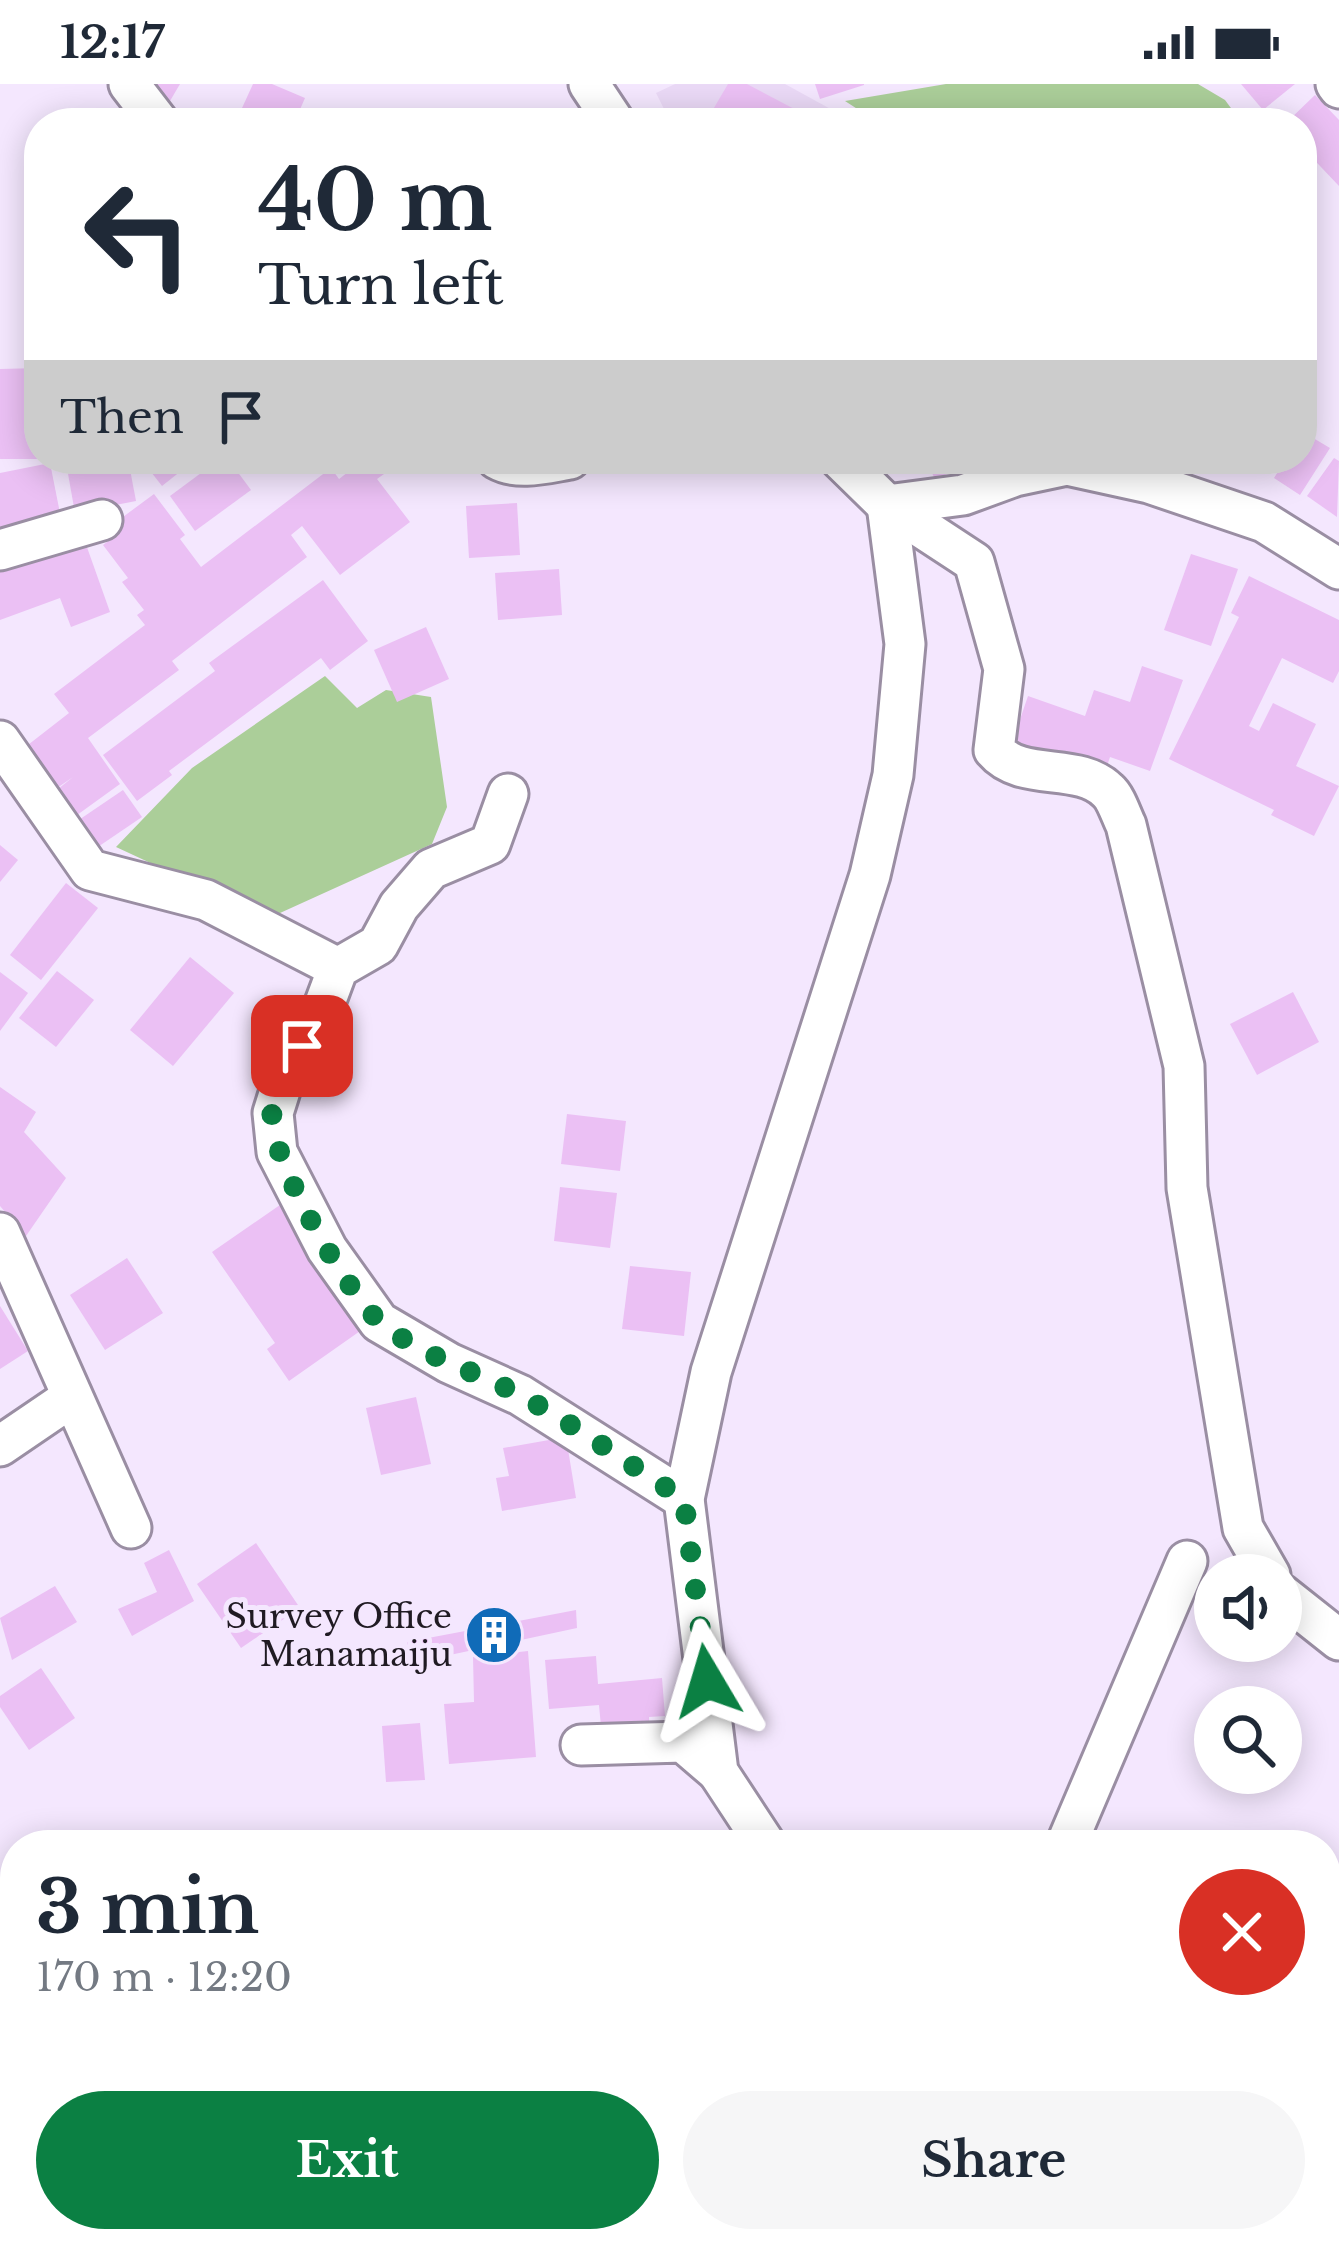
<!DOCTYPE html>
<meta charset="utf-8">
<style>
body{margin:0;font-family:"Libre Baskerville",serif;background:#f6f6f7;color:#1f2937;height:100vh;display:flex;flex-direction:column;font-size:45px;white-space:nowrap}
*{box-sizing:border-box;margin:0}
p{font-size:39px;color:#747a83}
.icon{flex:none;width:66px;height:66px;fill:none;stroke:currentColor;stroke-width:2;stroke-linecap:round;stroke-linejoin:round}
.map{position:relative;flex:1;overflow:hidden}
.details{position:absolute;left:0px;top:1746px;width:1341px;height:423px;display:flex;flex-direction:column;background:#fff;border-radius:48px 48px 0 0;box-shadow:0 6px 30px #0003}
.details>*{flex:none}
.banner{position:absolute;left:24px;top:24px;width:1293px;height:366px;border-radius:48px;box-shadow:0 6px 30px #0003;background:#fff;color:#1f2937;overflow:hidden}
.controls{position:absolute;left:1194px;top:1470px;display:grid;gap:24px}
.controls a{display:grid;place-items:center;width:108px;height:108px;border-radius:50%;background:#fff;box-shadow:0 6px 30px #0003;font-size:60px}
.pin{position:absolute;display:grid;place-items:center;width:102px;height:102px;color:#fff;margin:-51px;border-radius:24px;box-shadow:0 6px 18px #0006}
.me{position:absolute;width:132px;margin:-66px;rotate:353deg;stroke-linejoin:round;filter:drop-shadow(0 0 9px #0008)}
.turn{display:flex;align-items:center;gap:42px;height:252px;padding:0 36px;font-size:54px}
.turn .icon{width:156px;height:156px;stroke-width:2.5}
.turn b{display:block;font-size:84px;line-height:102px}
.then{display:flex;align-items:center;height:114px;padding:0 36px;background:#0003;gap:24px;font-size:45px}
.round{display:grid;place-items:center;flex:none;width:126px;height:126px;border-radius:63px;background:#f6f6f7}
.head{display:flex;align-items:center;justify-content:space-between;height:204px;padding:0 36px}
h1{font-size:72px;font-weight:800;line-height:90px}
.button{display:flex;gap:24px;margin-top:auto;padding:24px 36px}
.button a{flex:1;height:138px;border-radius:72px;background:#0b8043;color:#fff;font-size:48px;font-weight:800;line-height:138px;text-align:center}
.button a+a{background:#f6f6f7;color:#1f2937}
.status{display:flex;justify-content:space-between;align-items:center;height:84px;padding:0 60px;background:#fff;direction:ltr}
.status svg{height:33px;fill:currentColor}
.map>svg:first-child{display:block}
.built{fill:#ead9f6}
.green{fill:#abce99}
.lines{fill:none;stroke-linecap:round;stroke-linejoin:round}
.river{stroke:#58a8bc;stroke-width:63}
.building{fill:#ebc0f4}
.minor-casing{stroke:#9a8ea3;stroke-width:45}
.minor{stroke:#fff;stroke-width:39}
.route{stroke:#0b8043;stroke-width:21;stroke-dasharray:0 37.8}
.labels{text-anchor:middle;stroke-width:10;stroke-linejoin:round;paint-order:stroke}
.poi-label{font-size:33px;fill:#201b23;stroke:#f4e7fe;text-anchor:end}
</style>
<div class="status"><b>12:17</b><svg viewBox="0 0 49 12"><path d="M0 12V9h3v3zM5 12V6h3v6zM10 12V3h3v9zM15 12V0h3v12zM26 1h20v11H26zM47 4h2v5h-2z"/></svg></div>
<div class="map">
<svg width="1339" height="2168" viewBox="0 0 1339 2168">
<rect width="100%" height="100%" fill="#f4e7fe"/>
<polygon class="built" points="675,0 785,0 856,39 671,39 656,9"/>
<g class="green">
<polygon points="946,0 1198,0 1225,16 1242,39 879,39 845,17"/>
<polygon points="325,592 357,624 386,606 431,613 447,723 432,760 269,834 116,763 192,684"/>
</g>
<g class="lines">
<polyline class="river" points="0,2164 2,2168"/>
</g>
<g class="building">
<polygon points="133,0 180,0 167,22"/>
<polygon points="253,0 272,0 305,14 294,39 247,39 237,35"/>
<polygon points="728,0 747,0 821,39 717,39 708,34"/>
<polygon points="815,0 864,0 864,1 820,15"/>
<polygon points="1241,0 1295,0 1263,26"/>
<polygon points="1315,11 1339,36 1339,102 1302,63 1302,39 1286,39"/>
<polygon points="39,284 37,375 0,375 0,285"/>
<polygon points="1303,348 1330,364 1300,411 1274,394 1286,375 1302,375"/>
<polygon points="1334,374 1339,377 1337,433 1307,412"/>
<polygon points="111,375 128,375 136,417 75,429 67,384"/>
<polygon points="141,375 196,375 162,402"/>
<polygon points="220,375 228,375 251,406 195,447 170,412"/>
<polygon points="365,375 405,375 377,395 410,438 340,491 302,442 291,451 307,473 172,577 179,586 88,654 120,700 66,739 48,713 73,693 47,711 15,671 69,629 54,610 145,541 137,531 144,526 122,498 128,494 103,461 115,452 108,444 154,410 185,451 180,455 201,483 331,384 339,395"/>
<polygon points="925,375 981,375 935,395"/>
<polygon points="1235,375 1262,375 1254,388"/>
<polygon points="50,379 62,439 0,451 0,389"/>
<polygon points="517,419 520,471 469,474 466,422"/>
<polygon points="83,452 110,528 71,543 60,514 0,536 0,482"/>
<polygon points="1191,470 1238,485 1211,562 1164,546"/>
<polygon points="559,485 562,531 498,536 495,489"/>
<polygon points="1249,492 1339,536 1339,587 1333,599 1282,574 1249,642 1259,647 1273,619 1316,640 1296,682 1339,702 1314,752 1271,731 1274,726 1169,675 1239,533 1231,529"/>
<polygon points="323,496 368,557 330,586 321,574 169,687 172,691 137,717 103,671 215,587 209,579"/>
<polygon points="426,543 449,595 397,618 374,566"/>
<polygon points="1142,582 1183,596 1150,687 1110,673 1104,691 1012,659 1028,612 1085,632 1094,606 1130,618"/>
<polygon points="123,706 142,733 86,771 67,744"/>
<polygon points="0,761 18,776 0,798"/>
<polygon points="66,799 98,824 41,896 10,871"/>
<polygon points="190,873 234,909 173,982 130,946"/>
<polygon points="57,887 94,916 56,963 19,934"/>
<polygon points="0,888 28,909 0,947"/>
<polygon points="1293,908 1319,958 1257,991 1230,940"/>
<polygon points="0,1003 36,1028 24,1048 66,1094 26,1152 0,1122"/>
<polygon points="567,1030 626,1037 620,1087 561,1080"/>
<polygon points="560,1103 617,1109 610,1164 554,1157"/>
<polygon points="290,1114 363,1245 289,1297 267,1265 275,1259 212,1168"/>
<polygon points="127,1174 163,1229 105,1266 70,1211"/>
<polygon points="630,1182 691,1188 684,1252 622,1245"/>
<polygon points="0,1222 28,1267 0,1285"/>
<polygon points="416,1313 431,1380 381,1391 366,1324"/>
<polygon points="566,1353 576,1414 502,1427 496,1394 509,1392 503,1364"/>
<polygon points="256,1459 300,1524 241,1564 197,1500"/>
<polygon points="169,1466 194,1517 132,1552 118,1525 157,1508 144,1479"/>
<polygon points="55,1502 77,1538 12,1576 0,1534"/>
<polygon points="576,1526 577,1544 412,1579 407,1558"/>
<polygon points="528,1567 536,1673 449,1680 444,1620 474,1618 473,1573"/>
<polygon points="596,1572 598,1600 662,1594 665,1632 649,1633 650,1650 602,1653 599,1621 549,1625 545,1576"/>
<polygon points="41,1584 75,1634 29,1666 0,1623 0,1612"/>
<polygon points="420,1639 425,1696 386,1698 382,1642"/>
<polygon points="221,2154 229,2154 244,2168 206,2168"/>
<polygon points="240,2154 278,2154 261,2168 254,2168"/>
<polygon points="823,2154 885,2154 868,2168 835,2168"/>
<polygon points="929,2154 943,2168 913,2168"/>
</g>
<g class="lines">
<g class="minor-casing">
<g id="minor">
<polyline points="129,0 159,39"/>
<polyline points="589,0 615,39"/>
<polyline points="1336,0 1339,4"/>
<path d="M497,375C518,387 546,379 570,375"/>
<path d="M840,375L887,421L974,478L1004,585L994,666C1022,699 1078,677 1108,707C1116,714 1121,731 1126,741L1184,982L1187,1104L1243,1444L1270,1491"/>
<polyline points="887,421 963,411 1015,392 1067,381 1149,399 1264,438 1339,485"/>
<polyline points="0,466 102,436"/>
<polyline points="0,657 90,786 206,816 338,884"/>
<polyline points="508,710 490,760 431,785 399,822 378,861 338,884 322,927 283,997 273,1029 277,1068 327,1165 379,1238 449,1279 520,1311 684,1415"/>
<polyline points="0,1149 131,1444"/>
<polyline points="0,1362 72,1313"/>
<polyline points="1281,1510 1339,1556"/>
<polyline points="581,1661 683,1658 718,1688"/>
<polyline points="766,1761 718,1688 684,1415 711,1288 870,791 893,691 905,560 887,421"/>
<polyline points="1066,1761 1187,1477"/>
<polyline points="0,2085 15,2107"/>
<polyline points="47,2154 57,2168"/>
<polyline points="1156,2154 1194,2168"/>
<polyline points="488,2168 496,2154"/>
<polyline points="748,2168 762,2154"/>
</g>
</g>
<use href="#minor" class="minor"/>
</g>
<g class="lines">
<path class="route" d="M302,962C291,982 275,1006 272,1029C268,1072 348,1211 381,1239C421,1272 475,1287 520,1311C577,1342 630,1381 684,1415L707,1597"/>
</g>
<defs>
<g id="building-disc" transform="scale(3)"><circle r="9.5" fill="#106bb8" stroke="#f4e7fe"/><path d="M-4-6H4V6H1V3H-1V6H-4ZM-2.5-4.3h1.7v1.8h-1.7ZM.8-4.3h1.7v1.8H.8ZM-2.5-1h1.7V.8h-1.7ZM.8-1h1.7V.8H.8Z" fill="#fff"/></g>
</defs>
<g fill-rule="evenodd">
<use href="#building-disc" x="494" y="1551"/>
</g>
<g class="labels">
<g class="poi-label">
<text x="452" y="1544">Survey Office<tspan x="452" dy="38">Manamaiju</tspan></text>
</g>
</g>
</svg>
<div class="controls">
<a><svg class="icon" aria-label="sound" viewBox="0 0 24 24"><path d="M4 9h4l5-4v14l-5-4H4zM17 9q2 3 0 6"/></svg></a>
<a><svg class="icon" aria-label="search" viewBox="0 0 24 24"><circle cx="10" cy="10" r="6"/><path d="M15 15l6 6"/></svg></a>
</div>
<div class="pin" style="left:302px;top:962px;background:#d93025"><svg class="icon" aria-label="arrive" viewBox="0 0 24 24"><path d="M6 21V4h12l-3 4 3 4H6"/></svg></div>
<svg class="me" style="left:707px;top:1597px" viewBox="-20 -20 40 40"><path d="M0-17L14 15 0 8-14 15z" fill="#0b8043" stroke="#fff" stroke-width="4"/></svg>
<div class="banner">
<div class="turn"><svg class="icon" aria-label="left" viewBox="0 0 24 24"><path d="M17 20v-9H6M10 6l-5 5 5 5"/></svg><div><b>40 m</b>Turn left</div></div>
<div class="then">Then<svg class="icon" aria-label="arrive" viewBox="0 0 24 24"><path d="M6 21V4h12l-3 4 3 4H6"/></svg></div>
</div>
<section class="details">
<div class="head"><div><h1>3 min</h1><p>170 m · 12:20</p></div><a class="round" style="background:#d93025;color:#fff"><svg class="icon" aria-label="close" viewBox="0 0 24 24"><path d="M6 6l12 12M18 6L6 18"/></svg></a></div>
<div class="button"><a>Exit</a><a>Share</a></div>
</section>
</div>
